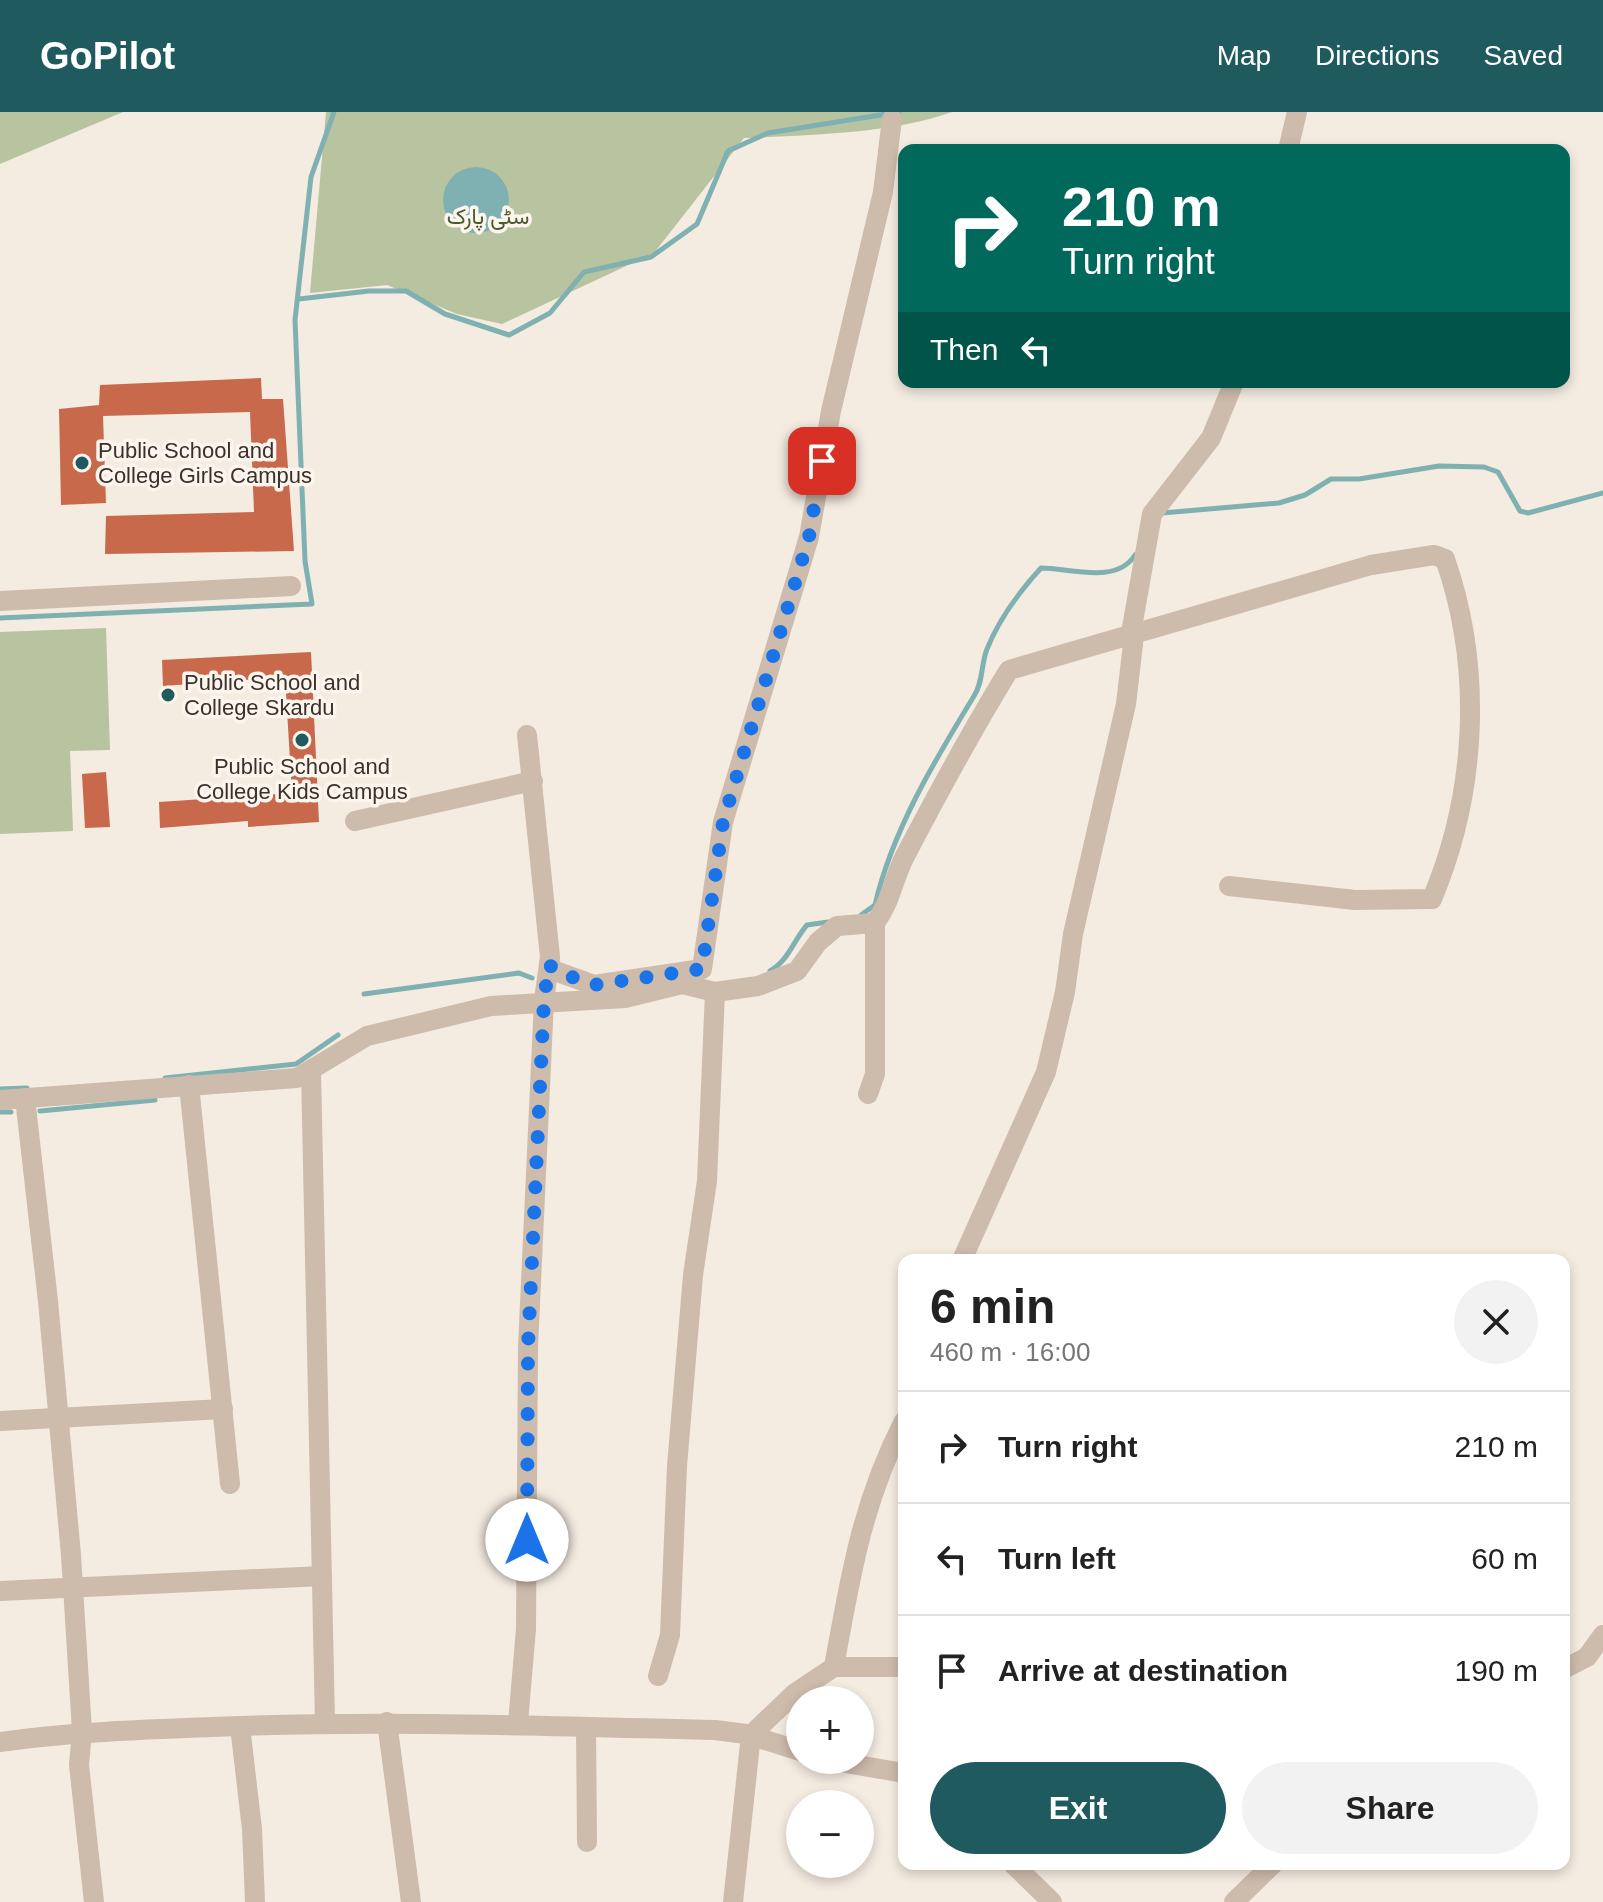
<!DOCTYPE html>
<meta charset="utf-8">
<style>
body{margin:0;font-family:Helvetica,Vazirmatn,sans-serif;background:#f2f2f2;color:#222;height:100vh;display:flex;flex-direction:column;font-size:30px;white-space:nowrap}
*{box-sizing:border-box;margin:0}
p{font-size:26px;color:#767676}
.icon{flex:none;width:44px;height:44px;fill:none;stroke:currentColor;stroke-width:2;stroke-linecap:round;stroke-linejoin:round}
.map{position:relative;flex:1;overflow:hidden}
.panel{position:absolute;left:898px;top:1142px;width:672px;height:616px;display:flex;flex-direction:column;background:#fff;border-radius:16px;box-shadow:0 4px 12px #0003}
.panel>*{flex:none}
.banner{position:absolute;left:898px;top:32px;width:672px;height:244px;border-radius:16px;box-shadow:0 4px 12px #0003;background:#00695c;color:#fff;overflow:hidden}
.fabs{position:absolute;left:786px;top:1574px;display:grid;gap:16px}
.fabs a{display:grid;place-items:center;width:88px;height:88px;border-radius:50%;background:#fff;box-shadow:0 4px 12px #0003;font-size:40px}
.pin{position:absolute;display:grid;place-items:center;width:68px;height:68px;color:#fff;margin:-34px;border-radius:16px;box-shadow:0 4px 12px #0006}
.me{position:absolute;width:88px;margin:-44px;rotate:0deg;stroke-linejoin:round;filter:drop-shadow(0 0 6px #0008)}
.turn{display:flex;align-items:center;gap:28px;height:168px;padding:0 32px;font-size:36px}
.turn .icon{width:104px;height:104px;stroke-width:2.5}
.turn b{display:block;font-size:56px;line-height:68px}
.then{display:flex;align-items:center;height:76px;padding:0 32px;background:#0003;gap:16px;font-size:30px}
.round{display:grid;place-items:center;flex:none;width:84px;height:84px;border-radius:42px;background:#f2f2f2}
.head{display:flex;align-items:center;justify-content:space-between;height:136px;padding:0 32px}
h1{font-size:48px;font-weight:700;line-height:60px}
.cta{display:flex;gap:16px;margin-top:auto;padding:16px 32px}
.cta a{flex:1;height:92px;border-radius:48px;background:#1f5a5e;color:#fff;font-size:32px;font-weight:700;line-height:92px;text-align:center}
.cta a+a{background:#f2f2f2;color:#222}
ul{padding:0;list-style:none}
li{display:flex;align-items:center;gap:24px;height:112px;padding:0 32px;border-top:2px solid #e0e0e0}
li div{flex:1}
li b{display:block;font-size:30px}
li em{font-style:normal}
header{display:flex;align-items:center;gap:48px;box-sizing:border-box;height:112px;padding:0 40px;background:#1f5a5e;color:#fff}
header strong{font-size:38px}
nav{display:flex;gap:44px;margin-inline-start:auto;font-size:28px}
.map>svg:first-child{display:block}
.green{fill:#b8c4a0}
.water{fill:#7fb0b2}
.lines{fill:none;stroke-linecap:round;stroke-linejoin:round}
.stream{stroke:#7fb0b2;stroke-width:5}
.building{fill:#c8694b}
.minor{stroke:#cdbbac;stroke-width:20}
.route{stroke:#1a73e8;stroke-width:14;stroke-dasharray:0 25.2}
.poi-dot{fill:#1f5a5e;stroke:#fbf5ee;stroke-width:3}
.labels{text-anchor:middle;stroke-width:7;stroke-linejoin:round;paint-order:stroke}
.park-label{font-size:22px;fill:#4a5a2e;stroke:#fbf5ee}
.poi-label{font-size:22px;fill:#3b302b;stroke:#fbf5ee;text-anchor:start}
</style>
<header>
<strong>GoPilot</strong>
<nav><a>Map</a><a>Directions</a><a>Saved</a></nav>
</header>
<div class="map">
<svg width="1603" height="1790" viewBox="0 0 1603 1790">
<rect width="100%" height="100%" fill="#f4ebe1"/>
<g class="green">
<polygon points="0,0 123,0 0,52"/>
<path d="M326,0H952C891,22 808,23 744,26L654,141L502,212L457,202L387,173L310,181Z"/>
<polygon points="106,516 110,638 70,639 73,719 0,722 0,520"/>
</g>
<circle class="water" cx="476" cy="88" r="33"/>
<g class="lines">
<g class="stream">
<polyline points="299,187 369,179 406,179 445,202 509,223 550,201 584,160 651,145 697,112 728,39 768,21 899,0"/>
<polyline points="1162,401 1279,391 1305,383 1331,367 1359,367 1439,354 1484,355 1498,360 1520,399 1528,401 1603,381"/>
<polyline points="0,506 312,492 305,449 295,208 311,65 334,0"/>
<path d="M861,803L875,793C892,719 935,648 974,584C983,571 981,552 987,537C999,507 1019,480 1041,456C1070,456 1116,473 1135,443"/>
<path d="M770,859C789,848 793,829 807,813L828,810"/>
<polyline points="364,882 519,861 532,866"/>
<polyline points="165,966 296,952 338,923"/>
<polyline points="0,977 27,976"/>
<polyline points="40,999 155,988"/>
<polyline points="0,1000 11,1000"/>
</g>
</g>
<g class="building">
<polygon points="261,266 262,287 283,287 294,439 105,442 106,404 254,400 250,300 103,304 106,391 61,393 59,297 99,293 100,273"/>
<polygon points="311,540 319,710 248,715 248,709 160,716 159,690 292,681 285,565 163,574 162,548"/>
<polygon points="106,660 110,715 85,716 82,662"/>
</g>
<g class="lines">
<g class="minor">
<polyline points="1288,38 1297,0"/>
<polyline points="0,489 291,474"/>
<polyline points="355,709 533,669"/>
<polyline points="549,852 555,859 594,873 702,857 723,710 809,425 831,299 883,80 892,7"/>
<polyline points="311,959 325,1610"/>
<polyline points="189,973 230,1372"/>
<path d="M868,982L875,962V811C891,790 893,767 905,744C938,681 972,618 1009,558L1371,453L1434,443L1445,447C1483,556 1477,680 1432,787L1355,788L1229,774"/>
<polyline points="25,986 48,1189 71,1443 82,1619 79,1653 94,1790"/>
<polyline points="0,988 297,966 367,924 491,894 625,886 682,872 715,880 758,874 797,859 818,830 837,814 875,811"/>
<polyline points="962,1148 1046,960 1065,880 1073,822 1126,592 1133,532 1131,521 1152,402 1211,326 1234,270"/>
<polyline points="0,1309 223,1297"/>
<polyline points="0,1479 322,1464"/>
<path d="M834,1555C850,1466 862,1390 904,1309"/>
<polyline points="1564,1557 1587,1545 1603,1523"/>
<polyline points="658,1564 670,1523 677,1354 693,1163 707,1069 715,880"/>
<polyline points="387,1610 411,1790"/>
<polyline points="518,1611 526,1517 528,1235 544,888 550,845 527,623"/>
<polyline points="240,1614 252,1717 255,1790"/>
<polyline points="586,1615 587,1730"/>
<path d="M0,1630C72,1620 139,1618 211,1615C380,1608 546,1614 715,1618L746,1622L800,1639"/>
<polyline points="828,1648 904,1661"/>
<polyline points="1013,1752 1052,1790"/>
<polyline points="733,1790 751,1623 795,1581 834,1555 904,1555"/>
<polyline points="1234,1790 1273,1752"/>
</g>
</g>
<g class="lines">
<polyline class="route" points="527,1428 528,1235 544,888 549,852 555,859 594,873 702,857 723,710 809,425 822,349"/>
</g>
<g class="poi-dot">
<circle cx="82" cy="351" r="8"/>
<circle cx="168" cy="583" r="8"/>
<circle cx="302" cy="628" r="8"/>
</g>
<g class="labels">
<g class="park-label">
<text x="488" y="112">سٹی پارک</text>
</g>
<g class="poi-label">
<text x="98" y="346">Public School and<tspan x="98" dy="25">College Girls Campus</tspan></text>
<text x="184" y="578">Public School and<tspan x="184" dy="25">College Skardu</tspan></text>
<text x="302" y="662" text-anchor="middle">Public School and<tspan x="302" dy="25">College Kids Campus</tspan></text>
</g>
</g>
</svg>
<div class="fabs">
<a>+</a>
<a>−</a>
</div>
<div class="pin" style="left:822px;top:349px;background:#d93025"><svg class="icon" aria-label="arrive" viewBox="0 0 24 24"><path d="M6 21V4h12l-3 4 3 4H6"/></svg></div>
<svg class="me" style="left:527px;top:1428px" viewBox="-20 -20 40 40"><circle r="19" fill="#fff"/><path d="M0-13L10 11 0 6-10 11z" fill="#1a73e8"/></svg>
<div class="banner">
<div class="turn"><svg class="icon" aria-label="right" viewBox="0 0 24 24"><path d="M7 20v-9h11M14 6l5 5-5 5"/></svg><div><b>210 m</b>Turn right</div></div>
<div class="then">Then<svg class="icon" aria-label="left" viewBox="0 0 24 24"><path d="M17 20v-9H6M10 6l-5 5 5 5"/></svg></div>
</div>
<section class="panel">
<div class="head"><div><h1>6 min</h1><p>460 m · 16:00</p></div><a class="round"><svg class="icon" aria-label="close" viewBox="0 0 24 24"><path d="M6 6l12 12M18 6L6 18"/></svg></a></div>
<ul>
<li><svg class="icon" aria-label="right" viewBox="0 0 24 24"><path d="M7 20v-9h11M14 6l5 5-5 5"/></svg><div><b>Turn right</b></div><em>210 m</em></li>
<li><svg class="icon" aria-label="left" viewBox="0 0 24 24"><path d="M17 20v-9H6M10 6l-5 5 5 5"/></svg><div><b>Turn left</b></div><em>60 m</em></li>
<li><svg class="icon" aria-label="arrive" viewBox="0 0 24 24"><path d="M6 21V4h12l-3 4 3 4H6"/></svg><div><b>Arrive at destination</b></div><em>190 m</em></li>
</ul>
<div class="cta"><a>Exit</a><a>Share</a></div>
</section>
</div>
